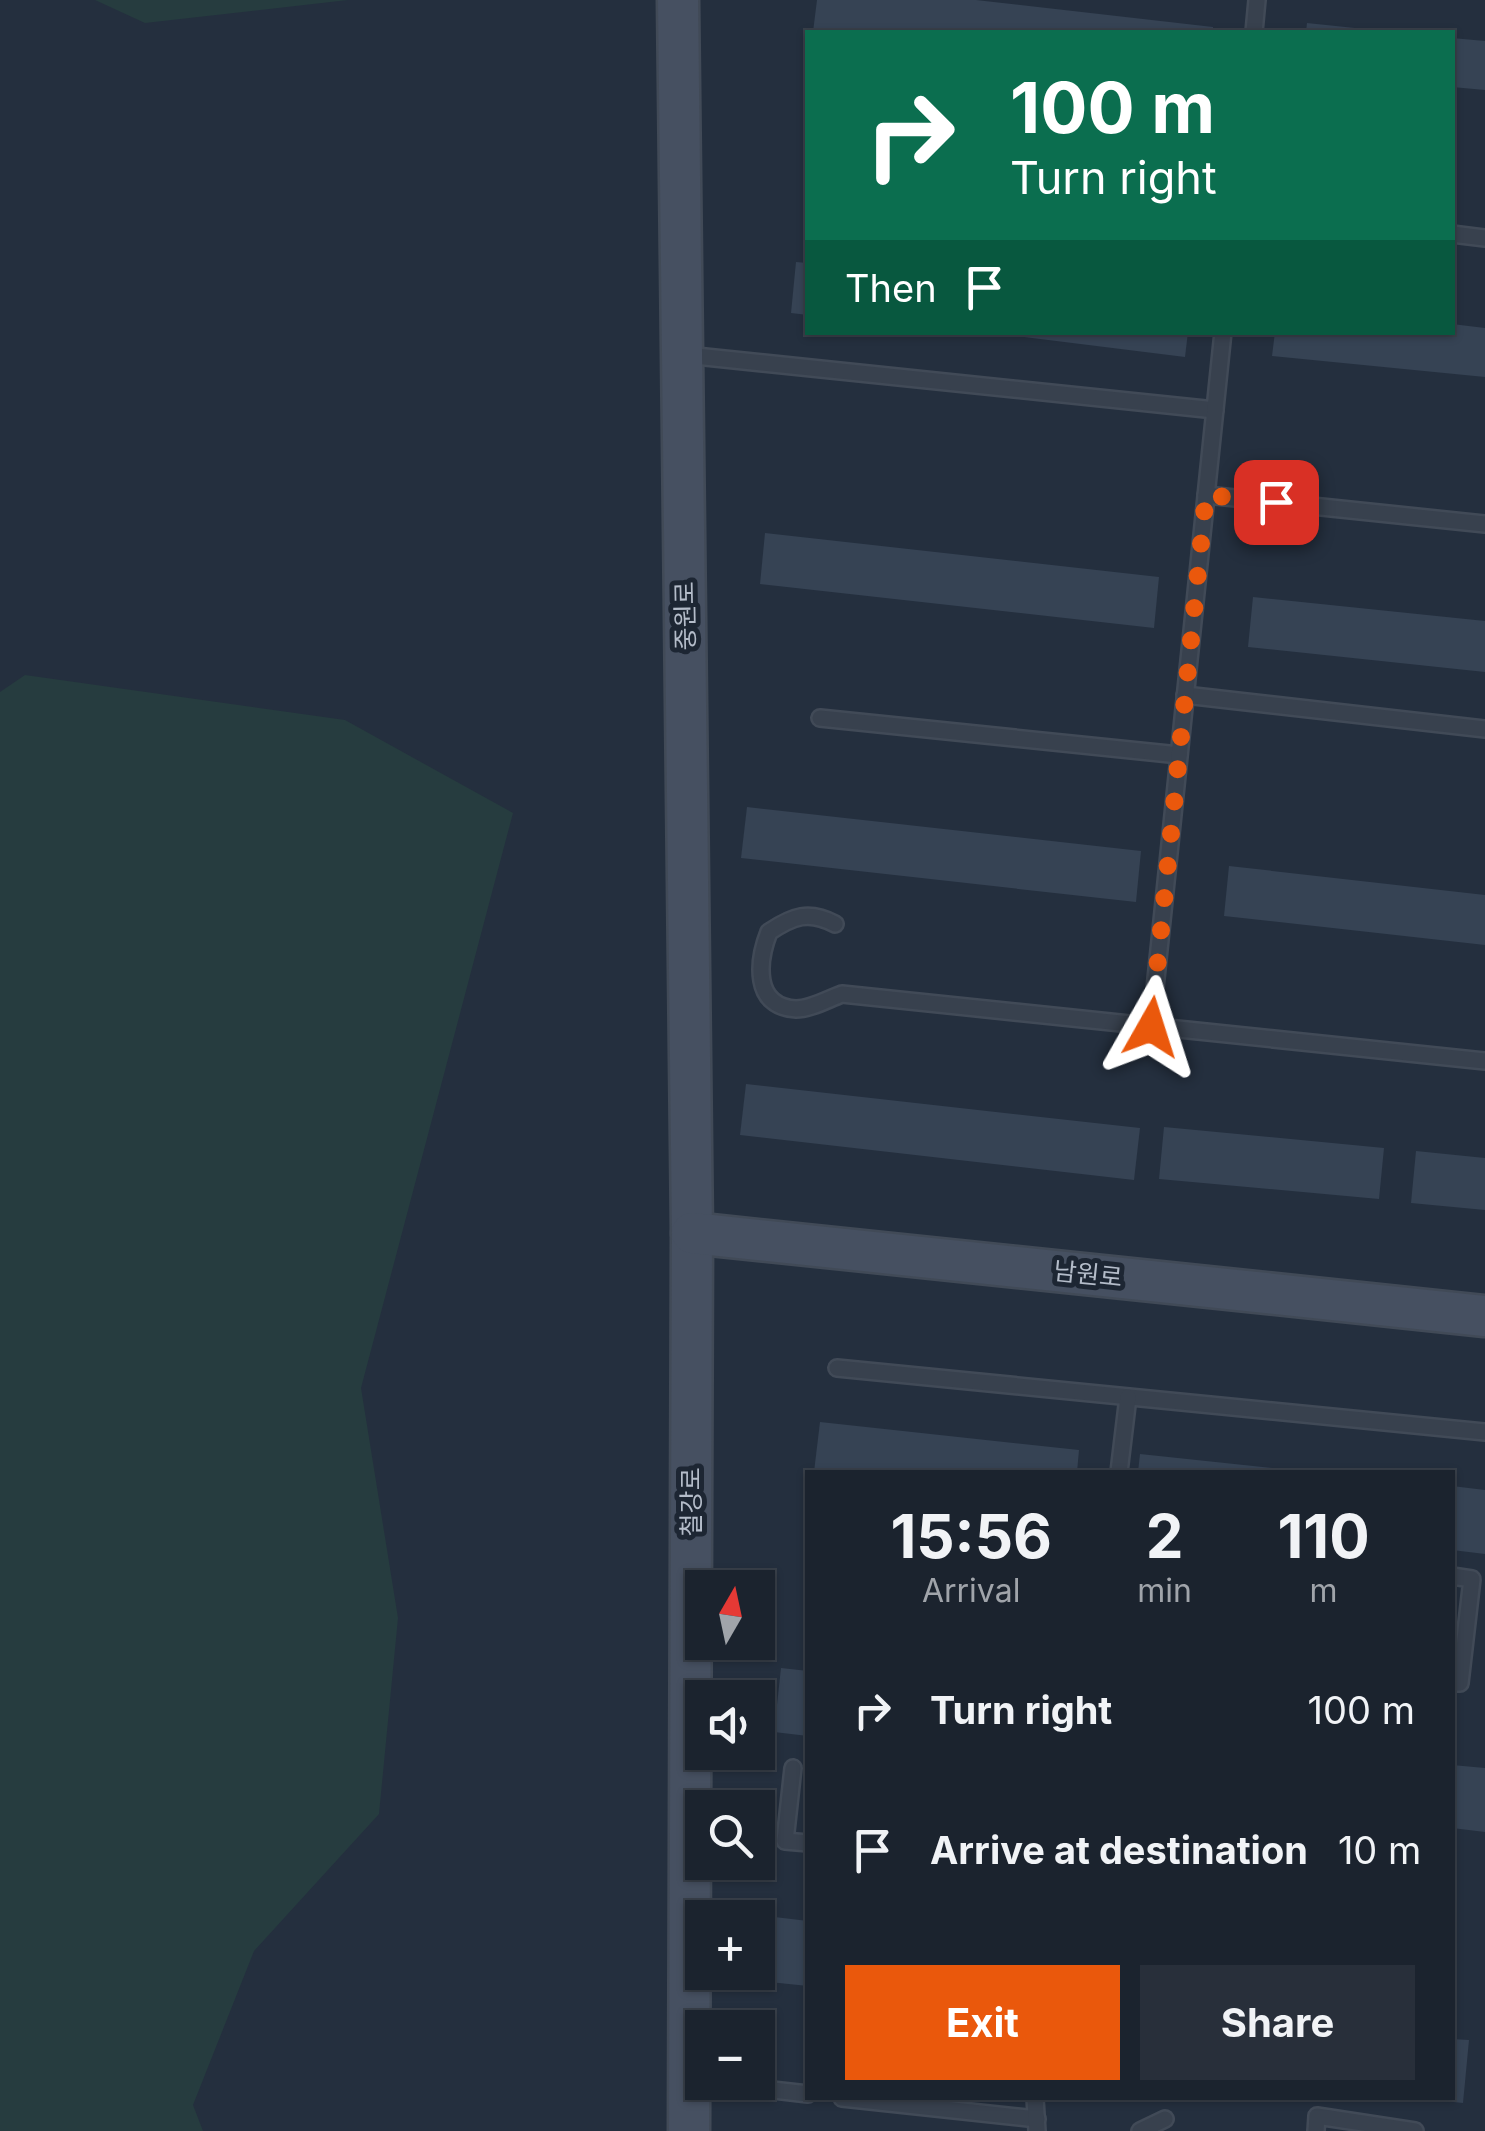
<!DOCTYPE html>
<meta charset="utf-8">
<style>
body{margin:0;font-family:Inter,"Noto Sans KR",sans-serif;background:#282f3a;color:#f1f3f6;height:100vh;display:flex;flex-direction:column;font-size:38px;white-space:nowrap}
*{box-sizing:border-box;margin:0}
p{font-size:32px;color:#a0a4aa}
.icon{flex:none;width:55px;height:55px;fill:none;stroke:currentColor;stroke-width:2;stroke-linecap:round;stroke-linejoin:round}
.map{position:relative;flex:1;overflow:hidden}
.sheet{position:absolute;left:805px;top:1470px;width:650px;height:630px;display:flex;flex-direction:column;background:#1b232e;border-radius:0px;box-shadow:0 2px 8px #0004,0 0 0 2px #39404a}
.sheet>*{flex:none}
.banner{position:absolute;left:805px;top:30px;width:650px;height:305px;border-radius:0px;box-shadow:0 2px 8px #0004,0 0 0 2px #39404a;background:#0b6e4f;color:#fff;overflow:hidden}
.needle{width:65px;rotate:9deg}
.controls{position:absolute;left:685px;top:1570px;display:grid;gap:20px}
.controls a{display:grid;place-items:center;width:90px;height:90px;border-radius:0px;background:#1b232e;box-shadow:0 2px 8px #0004,0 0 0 2px #39404a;font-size:50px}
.pin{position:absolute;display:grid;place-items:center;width:85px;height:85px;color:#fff;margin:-42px;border-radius:20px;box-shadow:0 5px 15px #0006}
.me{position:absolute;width:110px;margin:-55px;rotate:6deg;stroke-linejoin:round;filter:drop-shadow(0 0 8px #0008)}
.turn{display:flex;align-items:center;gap:35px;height:210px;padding:0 40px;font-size:45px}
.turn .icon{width:130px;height:130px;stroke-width:2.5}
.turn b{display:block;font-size:70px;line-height:85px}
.then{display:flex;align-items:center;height:95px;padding:0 40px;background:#0003;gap:20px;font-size:38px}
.eta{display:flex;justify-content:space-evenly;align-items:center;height:170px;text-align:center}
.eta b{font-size:60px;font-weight:700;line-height:70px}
.action{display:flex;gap:20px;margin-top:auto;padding:20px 40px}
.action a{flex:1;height:115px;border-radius:0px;background:#ea580c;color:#fff;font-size:40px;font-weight:700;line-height:115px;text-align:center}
.action a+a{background:#282f3a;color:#f1f3f6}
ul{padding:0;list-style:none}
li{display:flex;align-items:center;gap:30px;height:140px;padding:0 40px}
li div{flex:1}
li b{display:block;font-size:38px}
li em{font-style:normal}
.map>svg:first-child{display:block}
.green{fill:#263c3f}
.building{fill:#364354}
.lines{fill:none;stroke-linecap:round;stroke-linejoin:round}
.lane-casing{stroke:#414a57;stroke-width:20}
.secondary-casing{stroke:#414a57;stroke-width:45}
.lane{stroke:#38414e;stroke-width:15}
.secondary{stroke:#465061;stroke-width:40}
.route{stroke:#ea580c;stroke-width:18;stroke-dasharray:0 32.4}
.labels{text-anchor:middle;stroke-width:10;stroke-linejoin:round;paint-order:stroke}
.street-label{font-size:25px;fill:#b4bcc9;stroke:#1d2633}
</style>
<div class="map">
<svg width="1485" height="2131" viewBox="0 0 1485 2131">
<rect width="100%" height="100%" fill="#242f3e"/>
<g class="green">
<polygon points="95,0 348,0 145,23"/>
<polygon points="25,675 345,720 513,813 361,1388 398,1618 379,1814 254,1951 193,2105 203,2131 0,2131 0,692"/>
</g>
<g class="building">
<polygon points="817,0 976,0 1213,27 1213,32 813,32"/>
<polygon points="1307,23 1374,30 1374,32 1306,32"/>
<polygon points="1452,38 1485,41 1485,90 1452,87"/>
<polygon points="796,262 808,263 808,315 791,313"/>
<polygon points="1452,324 1485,328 1485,377 1272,356 1275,332 1452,332"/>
<polygon points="985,332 1188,332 1185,357"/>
<polygon points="765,533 1159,577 1154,628 760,584"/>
<polygon points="1253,597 1485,621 1485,672 1248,647"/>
<polygon points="747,807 1141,851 1136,902 741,858"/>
<polygon points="1229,866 1485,895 1485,945 1224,916"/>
<polygon points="746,1084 1140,1128 1134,1180 740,1135"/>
<polygon points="1164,1127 1384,1148 1379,1199 1159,1179"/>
<polygon points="1416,1151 1485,1158 1485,1210 1411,1203"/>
<polygon points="820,1422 1079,1450 1077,1472 814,1472"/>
<polygon points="1140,1454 1290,1470 1290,1472 1138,1472"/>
<polygon points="1452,1486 1485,1490 1485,1554 1452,1550"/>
<polygon points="781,1668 808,1671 808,1736 774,1732"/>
<polygon points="1452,1765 1485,1768 1485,1832 1452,1828"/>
<polygon points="758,1915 808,1921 808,1986 751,1980 751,1972 758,1972"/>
<polygon points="1452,2039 1469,2040 1463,2103 1435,2100 1452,2098"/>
</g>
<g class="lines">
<g class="lane-casing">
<g id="lane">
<polyline points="1254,32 1257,0"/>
<polyline points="1452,234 1485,238"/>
<polyline points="686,355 1215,410"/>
<polyline points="1206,495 1485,524"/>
<polyline points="1185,695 1485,729"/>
<polyline points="820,718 1179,755"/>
<path d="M835,924C809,910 793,916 769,932C758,960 752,1007 796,1009C811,1009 828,999 842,994L1485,1061"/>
<polyline points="1151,1027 1223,332"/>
<polyline points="837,1368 1485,1432"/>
<polyline points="1119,1472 1128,1397"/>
<polyline points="1452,1576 1472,1579 1460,1683 1452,1683"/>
<polyline points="793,1768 785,1841 808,1843"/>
<polyline points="758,2071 764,2019"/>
<polyline points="756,2082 756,2088 808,2094"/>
<polyline points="842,2098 1037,2119"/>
<polyline points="1035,2098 1037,2131"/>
<polyline points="1140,2131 1165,2119"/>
<polyline points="1316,2131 1317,2116 1415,2131"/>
</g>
</g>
<g class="secondary-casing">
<g id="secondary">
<polyline points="678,0 692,1233 689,2131"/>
<polyline points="692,1233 1485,1316"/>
</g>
</g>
<use href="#lane" class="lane"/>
<use href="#secondary" class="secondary"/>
</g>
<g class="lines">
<polyline class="route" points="1151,1027 1206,495 1276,502"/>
</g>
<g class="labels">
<g class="street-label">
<text transform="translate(685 616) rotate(-91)" y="9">중원로</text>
<text transform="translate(1088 1274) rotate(6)" y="9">남원로</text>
<text transform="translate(691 1502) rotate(-90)" y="9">철강로</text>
</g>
</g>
</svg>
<div class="controls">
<a><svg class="needle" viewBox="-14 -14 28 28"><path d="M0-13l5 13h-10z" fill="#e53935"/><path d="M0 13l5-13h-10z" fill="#a0a4aa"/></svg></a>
<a><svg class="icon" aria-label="sound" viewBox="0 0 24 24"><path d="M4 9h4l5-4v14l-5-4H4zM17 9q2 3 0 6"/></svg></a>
<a><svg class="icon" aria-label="search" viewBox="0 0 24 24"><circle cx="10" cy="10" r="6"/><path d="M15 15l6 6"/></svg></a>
<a>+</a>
<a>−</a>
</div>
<div class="pin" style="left:1276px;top:502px;background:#d93025"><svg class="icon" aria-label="arrive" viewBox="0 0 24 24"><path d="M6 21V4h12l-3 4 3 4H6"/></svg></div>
<svg class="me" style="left:1151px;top:1027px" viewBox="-20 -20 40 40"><path d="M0-17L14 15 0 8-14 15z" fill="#ea580c" stroke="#fff" stroke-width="4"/></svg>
<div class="banner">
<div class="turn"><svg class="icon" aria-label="right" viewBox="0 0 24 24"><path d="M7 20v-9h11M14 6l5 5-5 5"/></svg><div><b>100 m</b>Turn right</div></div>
<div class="then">Then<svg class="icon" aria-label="arrive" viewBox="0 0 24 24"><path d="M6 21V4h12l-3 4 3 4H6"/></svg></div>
</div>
<section class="sheet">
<div class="eta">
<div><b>15:56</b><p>Arrival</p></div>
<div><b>2</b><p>min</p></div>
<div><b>110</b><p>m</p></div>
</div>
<ul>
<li><svg class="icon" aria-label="right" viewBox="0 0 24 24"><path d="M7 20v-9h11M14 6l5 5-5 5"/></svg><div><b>Turn right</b></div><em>100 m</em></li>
<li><svg class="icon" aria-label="arrive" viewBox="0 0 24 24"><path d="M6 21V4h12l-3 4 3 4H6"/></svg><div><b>Arrive at destination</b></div><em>10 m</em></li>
</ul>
<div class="action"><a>Exit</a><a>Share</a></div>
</section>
</div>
